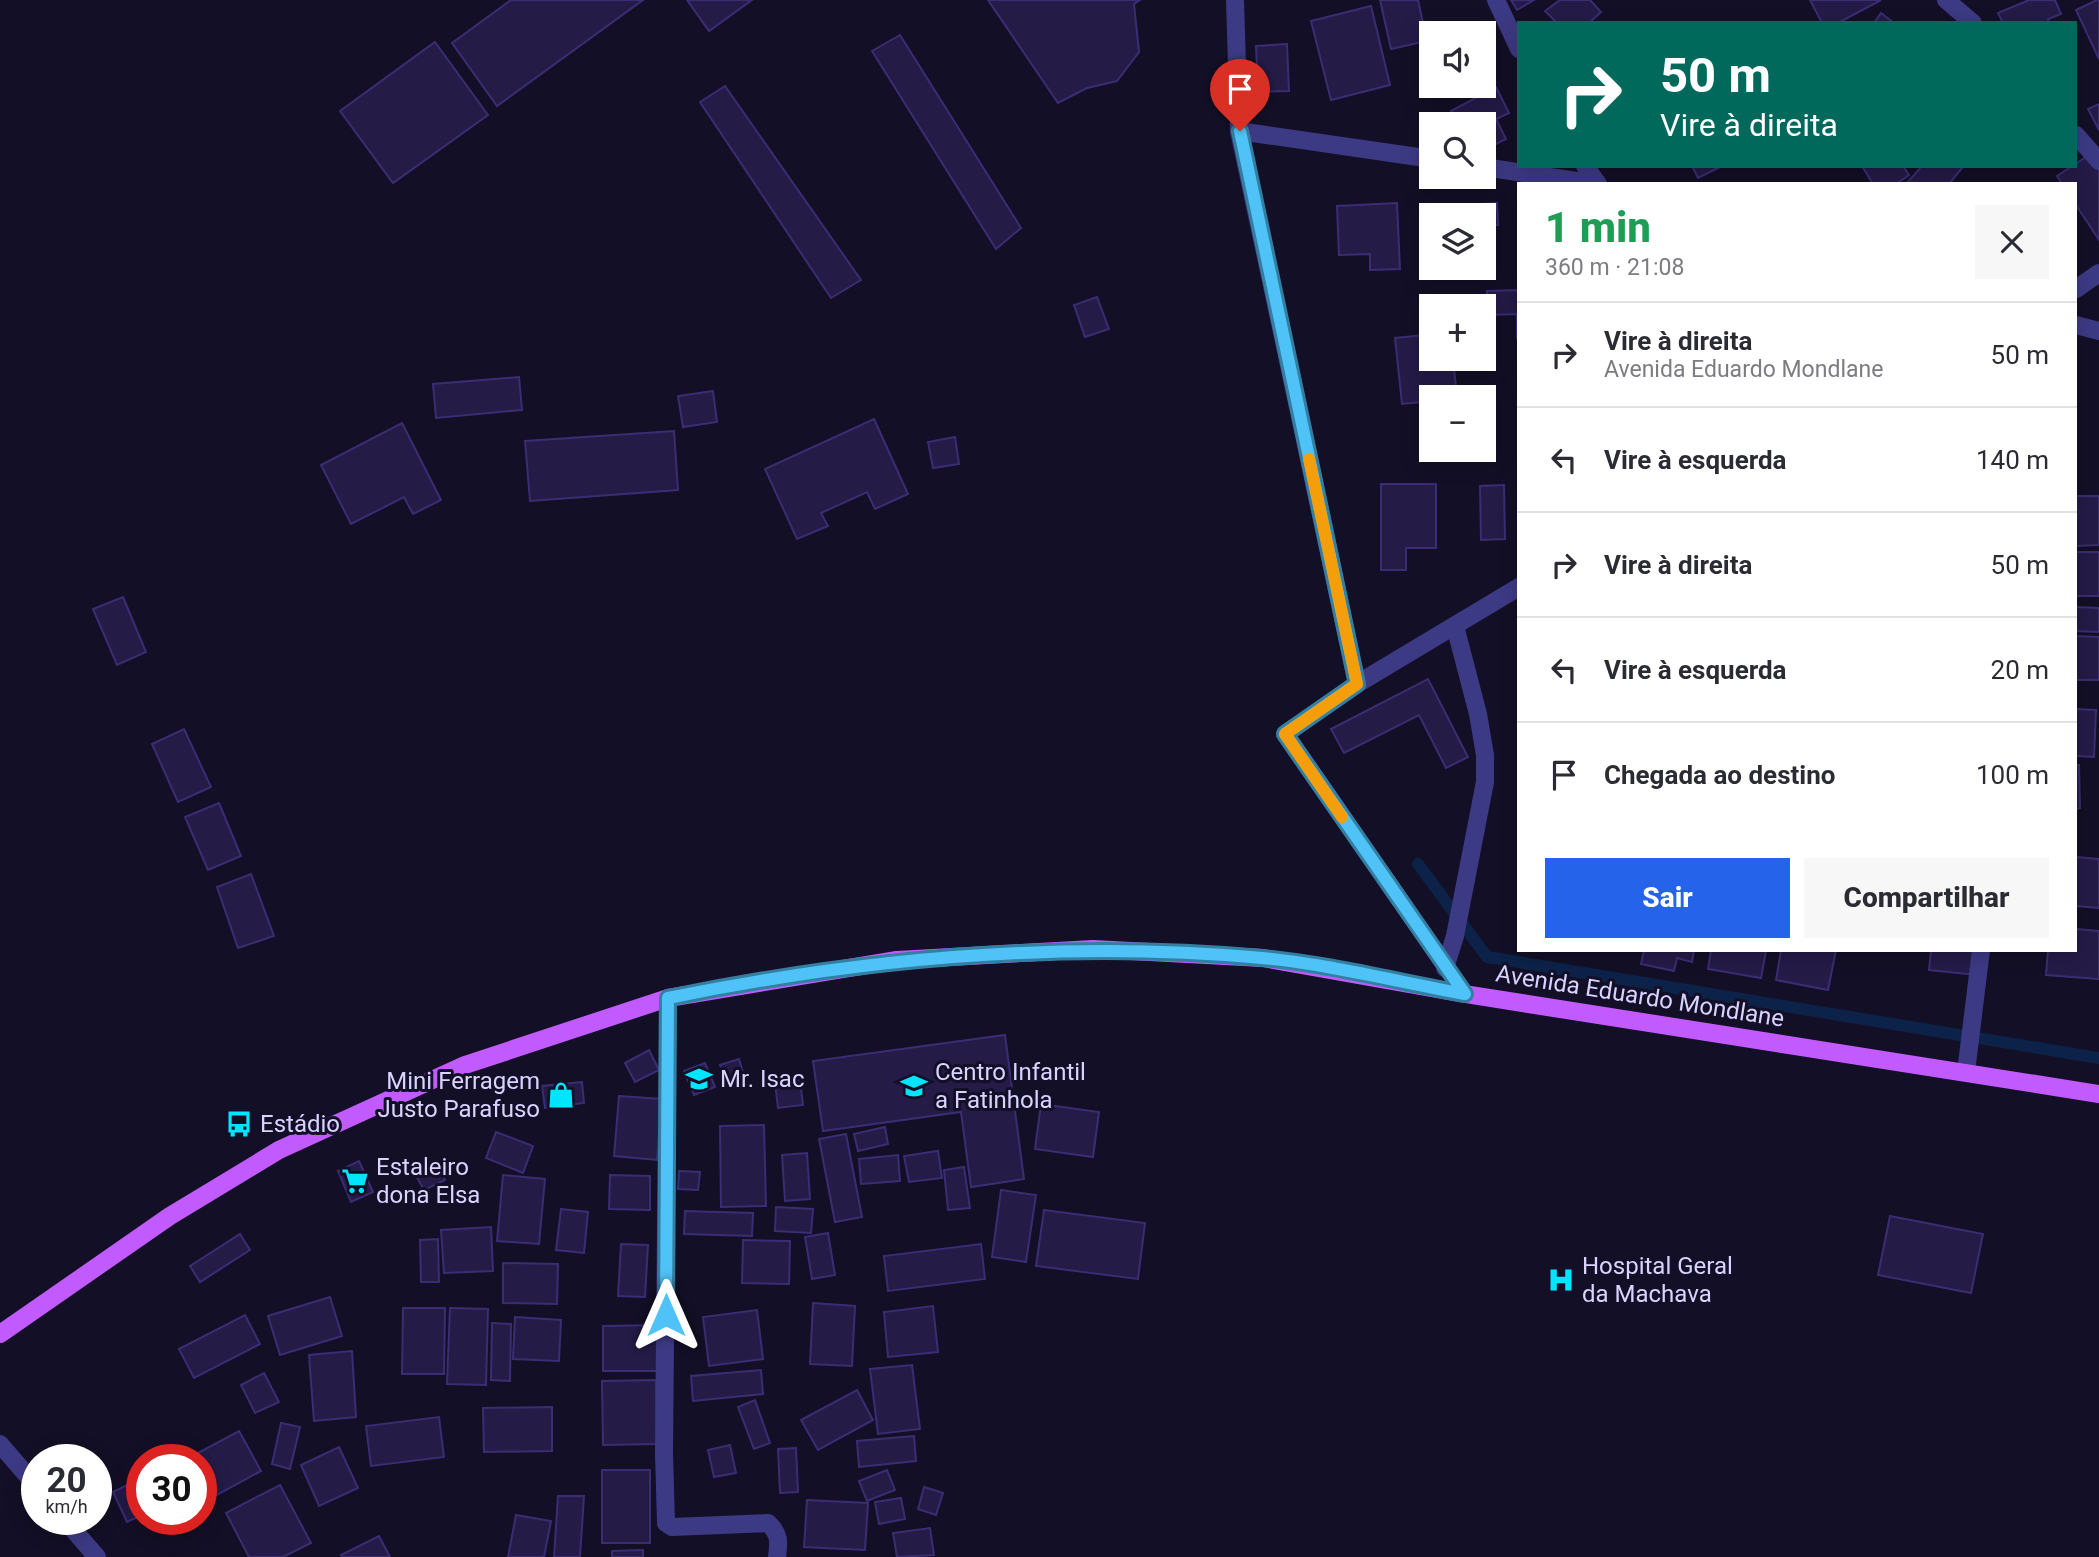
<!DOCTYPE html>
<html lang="pt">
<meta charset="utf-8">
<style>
body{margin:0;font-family:Roboto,sans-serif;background:#f7f7f7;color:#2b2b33;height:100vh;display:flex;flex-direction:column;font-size:26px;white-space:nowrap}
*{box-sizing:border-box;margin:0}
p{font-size:23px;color:#7c7c81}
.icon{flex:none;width:38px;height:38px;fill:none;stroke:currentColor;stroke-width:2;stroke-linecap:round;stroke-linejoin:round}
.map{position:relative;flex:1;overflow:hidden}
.drawer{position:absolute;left:1517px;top:182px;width:560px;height:770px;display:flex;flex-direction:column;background:#fff;border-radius:0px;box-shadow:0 4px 18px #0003}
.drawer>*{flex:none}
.top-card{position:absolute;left:1517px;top:21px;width:560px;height:147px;border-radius:0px;box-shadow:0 4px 18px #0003;background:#00695c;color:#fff;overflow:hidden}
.fabs{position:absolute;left:1419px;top:21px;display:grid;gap:14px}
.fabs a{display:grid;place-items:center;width:77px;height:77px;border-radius:0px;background:#fff;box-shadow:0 4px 18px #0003;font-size:35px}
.speed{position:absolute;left:21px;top:1444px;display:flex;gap:14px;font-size:35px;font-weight:700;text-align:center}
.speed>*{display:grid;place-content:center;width:91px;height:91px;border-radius:50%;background:#fff;box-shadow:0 4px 18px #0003;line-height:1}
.speed small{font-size:18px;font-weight:400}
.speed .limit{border:10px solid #d22;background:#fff;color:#111}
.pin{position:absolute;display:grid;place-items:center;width:60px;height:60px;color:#fff;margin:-72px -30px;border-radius:50% 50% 50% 0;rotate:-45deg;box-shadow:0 0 7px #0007}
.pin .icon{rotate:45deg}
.me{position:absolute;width:77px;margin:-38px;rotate:0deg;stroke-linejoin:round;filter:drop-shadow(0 0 5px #0008)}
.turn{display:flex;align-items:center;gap:24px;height:147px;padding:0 28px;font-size:32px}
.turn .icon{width:91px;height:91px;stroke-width:2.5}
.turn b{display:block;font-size:49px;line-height:60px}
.round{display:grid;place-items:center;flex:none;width:74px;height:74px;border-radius:0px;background:#f7f7f7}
.headline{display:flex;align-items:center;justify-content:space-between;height:119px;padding:0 28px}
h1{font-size:42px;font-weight:800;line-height:52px;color:#1e9e55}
.cta{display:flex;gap:14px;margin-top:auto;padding:14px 28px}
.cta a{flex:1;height:80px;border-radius:0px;background:#2563eb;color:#fff;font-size:28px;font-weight:800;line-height:80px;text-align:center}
.cta a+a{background:#f7f7f7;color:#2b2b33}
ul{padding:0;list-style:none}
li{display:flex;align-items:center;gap:21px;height:105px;padding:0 28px;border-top:2px solid #e1e1e2}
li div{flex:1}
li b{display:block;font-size:26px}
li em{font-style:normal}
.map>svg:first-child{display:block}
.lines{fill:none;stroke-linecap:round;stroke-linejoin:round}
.stream{stroke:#0c2248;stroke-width:12}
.building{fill:#241b47;stroke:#3b2d73;stroke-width:2}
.minor{stroke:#3d3a85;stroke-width:18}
.major{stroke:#c25bff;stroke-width:18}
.route-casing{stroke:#337fa1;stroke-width:18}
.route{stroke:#4fc3f7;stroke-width:12}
.slow{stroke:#f59e0b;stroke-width:12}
.labels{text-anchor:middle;stroke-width:6;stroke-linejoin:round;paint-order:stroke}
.street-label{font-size:24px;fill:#d9d4ff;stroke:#130f26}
.poi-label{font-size:24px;fill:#d9d4ff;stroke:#130f26;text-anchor:start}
</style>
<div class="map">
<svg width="2099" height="1557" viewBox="0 0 2099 1557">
<rect width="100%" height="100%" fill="#130f26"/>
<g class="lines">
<polyline class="stream" points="1418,864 1487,957 2099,1058"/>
</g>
<g class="building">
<polygon points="511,0 643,0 497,106 452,43"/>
<polygon points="687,0 752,0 709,31"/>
<polygon points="988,0 1140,0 1134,4 1139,52 1117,81 1087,88 1058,103"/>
<polygon points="1380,0 1418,0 1427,41 1391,49"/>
<polygon points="1511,0 1534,0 1517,10"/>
<polygon points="1560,0 1590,0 1601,12 1589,23 1557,23 1545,11"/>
<polygon points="1810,0 1881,0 1838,23 1822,23"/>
<polygon points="2029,0 2055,0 2061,14 2048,19 2049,23 2003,23 1998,13"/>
<polygon points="2097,0 2099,0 2099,59 2076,10"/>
<polygon points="1371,6 1390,85 1331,100 1311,21"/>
<polygon points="1881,13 1894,23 1874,23"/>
<polygon points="900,35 1021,228 996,249 872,51"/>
<polygon points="435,42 488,115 393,183 340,111"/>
<polygon points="1287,44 1289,91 1258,92 1256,46"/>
<polygon points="725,86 861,280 831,298 700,102"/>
<polygon points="1496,87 1509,113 1496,119 1506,139 1484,150 1484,124 1457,124 1451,111"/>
<polygon points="2099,104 2099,130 2088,109"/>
<polygon points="2089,155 2099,169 2099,240 2076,205 2076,184 2062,184 2057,176"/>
<polygon points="1692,166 1722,166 1698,178"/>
<polygon points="1862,166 1903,166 1909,175 1896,184 1873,184"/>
<polygon points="1922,166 1960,166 1962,168 1949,184 1906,184"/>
<polygon points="1397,203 1400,269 1370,270 1370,254 1339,255 1337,206"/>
<polygon points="1497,203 1498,225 1484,225 1484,215 1446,215 1445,206"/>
<polygon points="1484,248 1488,268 1448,270 1484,268"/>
<polygon points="1519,290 1519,338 1517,338 1517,314 1488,315 1487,291"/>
<polygon points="1097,297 1109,329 1085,337 1074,305"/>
<polygon points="1425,335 1427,359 1453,359 1457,397 1432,397 1432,401 1402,404 1395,338"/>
<polygon points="519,377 522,410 436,418 433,384"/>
<polygon points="713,391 717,422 683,427 678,396"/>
<polygon points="874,419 908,494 875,509 867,492 821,513 828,526 797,539 765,469"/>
<polygon points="402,423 441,500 413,514 404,497 351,524 321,465"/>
<polygon points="674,431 678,490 530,501 525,441"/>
<polygon points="955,437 959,464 933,468 928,442"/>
<polygon points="1381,484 1436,484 1436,548 1406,548 1406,570 1381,570"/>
<polygon points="1504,485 1505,539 1481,540 1480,486"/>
<polygon points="2076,496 2099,496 2099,545 2076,546"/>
<rect x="2076" y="552" width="23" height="44"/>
<polygon points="123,597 146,652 117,665 93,609"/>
<polygon points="2076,607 2099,608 2099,632 2076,631"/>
<polygon points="2076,636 2099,637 2099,680 2076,680"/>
<polygon points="1428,679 1468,757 1446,768 1419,715 1344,753 1331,729"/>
<polygon points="2076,709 2096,710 2094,757 2076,756"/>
<polygon points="184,729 211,787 178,802 152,744"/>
<polygon points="2076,765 2079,765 2080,808 2076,809"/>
<polygon points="219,803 241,856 208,870 185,817"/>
<polygon points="2076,857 2099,859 2099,908 2076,906"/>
<polygon points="251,874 274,936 238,948 217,887"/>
<polygon points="2076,929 2099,931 2099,979 2046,975 2048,950 2076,950"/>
<polygon points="1694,950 1692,962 1677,958 1674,971 1641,964 1644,950"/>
<polygon points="1711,950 1766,951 1761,978 1708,969"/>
<polygon points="1781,950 1836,950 1828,990 1776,980"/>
<polygon points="1931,950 1979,950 1977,975 1929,970"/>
<polygon points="1005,1035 1024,1179 971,1187 961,1112 823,1131 813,1061"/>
<polygon points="649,1050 659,1070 635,1082 625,1063"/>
<polygon points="739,1059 745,1079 727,1085 720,1065"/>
<polygon points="705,1063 715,1087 694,1095 684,1071"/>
<polygon points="800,1080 803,1105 778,1108 775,1083"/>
<polygon points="582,1082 584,1103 545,1108 542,1086"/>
<polygon points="619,1096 662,1099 657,1160 614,1156"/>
<polygon points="1041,1104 1099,1112 1093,1157 1035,1149"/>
<polygon points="764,1125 766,1206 721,1207 720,1126"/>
<polygon points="885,1127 888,1144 858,1151 854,1134"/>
<polygon points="496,1132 533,1146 523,1173 486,1158"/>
<polygon points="846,1134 862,1217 835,1222 819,1139"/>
<polygon points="938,1151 942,1178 909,1182 904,1156"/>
<polygon points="807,1153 810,1199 785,1201 782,1155"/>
<polygon points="898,1155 900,1181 861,1184 859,1159"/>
<polygon points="359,1161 373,1192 351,1202 338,1171"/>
<polygon points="435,1161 445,1180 424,1190 414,1172"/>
<polygon points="964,1167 970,1208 948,1210 944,1170"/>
<polygon points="679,1171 700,1172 698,1190 678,1189"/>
<polygon points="503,1175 545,1179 539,1244 497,1241"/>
<polygon points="610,1175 650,1176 650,1210 609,1209"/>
<polygon points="1001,1190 1036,1195 1026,1262 992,1257"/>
<polygon points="776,1207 813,1209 811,1233 775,1231"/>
<polygon points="561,1209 588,1212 584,1253 556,1250"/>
<polygon points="1044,1210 1145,1223 1138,1279 1036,1266"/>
<polygon points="685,1211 753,1213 752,1236 684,1234"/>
<polygon points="1890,1216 1983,1234 1971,1293 1878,1275"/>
<polygon points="491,1227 493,1271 444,1273 441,1230"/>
<polygon points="828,1233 835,1275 812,1279 805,1237"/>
<polygon points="240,1234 250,1250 200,1282 190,1266"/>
<polygon points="438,1239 439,1282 421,1282 420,1240"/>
<polygon points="743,1240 790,1241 789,1284 742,1283"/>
<polygon points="621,1244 648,1245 645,1297 618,1296"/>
<polygon points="981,1244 985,1279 888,1291 884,1256"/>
<polygon points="503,1263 558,1264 557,1304 503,1303"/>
<polygon points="330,1297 342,1336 280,1355 268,1316"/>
<polygon points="813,1303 855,1306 852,1366 810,1364"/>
<polygon points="933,1306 938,1352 888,1357 884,1312"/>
<polygon points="403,1308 445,1308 444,1374 402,1374"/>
<polygon points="450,1308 488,1309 486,1385 447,1384"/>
<polygon points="757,1310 763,1359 709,1366 703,1317"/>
<polygon points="245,1315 260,1344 194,1378 179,1349"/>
<polygon points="515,1317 561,1320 559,1361 513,1359"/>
<polygon points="492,1323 511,1324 510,1381 491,1380"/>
<polygon points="659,1325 659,1371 603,1371 603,1326"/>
<polygon points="352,1351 356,1417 314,1421 309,1355"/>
<polygon points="912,1365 920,1429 878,1434 870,1369"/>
<polygon points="761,1370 763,1394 693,1401 691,1376"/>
<polygon points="264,1373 279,1402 255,1413 241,1385"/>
<polygon points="656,1380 657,1444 603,1445 602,1381"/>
<polygon points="857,1390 873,1420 818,1450 801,1420"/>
<polygon points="755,1400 770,1443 754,1449 738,1407"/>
<polygon points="552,1407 552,1451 484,1452 483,1408"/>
<polygon points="439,1417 444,1457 371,1466 366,1426"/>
<polygon points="281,1423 300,1427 290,1469 272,1464"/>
<polygon points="239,1431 261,1471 204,1502 201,1497 201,1460 185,1460"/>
<polygon points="914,1436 916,1461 859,1467 857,1441"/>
<polygon points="730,1445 736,1473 714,1477 708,1450"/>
<polygon points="339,1447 358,1488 319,1506 301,1465"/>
<polygon points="796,1448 798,1492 780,1493 778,1449"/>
<rect x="602" y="1470" width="48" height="73"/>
<polygon points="887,1470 895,1490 867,1501 859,1481"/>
<polygon points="131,1483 142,1503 142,1515 127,1522 113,1492"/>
<polygon points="280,1485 311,1543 283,1557 249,1557 226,1513"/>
<polygon points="924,1487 943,1493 936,1515 918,1509"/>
<polygon points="558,1496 584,1496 580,1557 554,1557"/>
<polygon points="901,1498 905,1519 879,1524 875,1502"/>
<polygon points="807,1500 868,1503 865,1550 804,1547"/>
<polygon points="516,1515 551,1521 544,1557 508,1557"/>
<polygon points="930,1528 934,1555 897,1557 893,1533"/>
<polygon points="379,1536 390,1557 342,1557 341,1555"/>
<polygon points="643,1550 643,1557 612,1557 612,1551"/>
</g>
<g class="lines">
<g class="minor">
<polyline points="1235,0 1239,131 1357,684"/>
<polyline points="1496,0 1519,49"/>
<polyline points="1946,0 1973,23"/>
<polyline points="1239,131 1432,159"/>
<polyline points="2076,135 2099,161"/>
<polyline points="1585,166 1598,184"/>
<polyline points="1484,167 1597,184"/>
<polyline points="2076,289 2099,273"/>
<polyline points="2076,325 2099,331"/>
<polyline points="1445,968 1455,936 1485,782 1485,755 1478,714 1455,626"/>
<polyline points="1465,994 1285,734 1357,684 1519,587"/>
<path d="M668,998L664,1453L666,1523L672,1527L768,1523C780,1534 779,1542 777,1557"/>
<polyline points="1966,1072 1981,950"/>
<polyline points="0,1444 37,1487"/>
<polyline points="64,1519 97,1557"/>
</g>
<polyline class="major" points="0,1334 170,1216 279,1150 465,1065 668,998 897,960 1093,949 1263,958 1465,994 2099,1094"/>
</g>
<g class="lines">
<g class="route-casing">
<path id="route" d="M666,1315L668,998C863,958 1063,940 1262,958C1328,964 1399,982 1465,994L1285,734L1357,684L1240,131"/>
</g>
<use href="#route" class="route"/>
<polyline class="slow" points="1309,459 1357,684 1285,734 1342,817"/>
</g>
<defs>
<g id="school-bare" transform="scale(2.1)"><path d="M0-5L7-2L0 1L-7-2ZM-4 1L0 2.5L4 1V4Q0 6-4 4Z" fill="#00e5ff" stroke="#130f26" stroke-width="2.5" paint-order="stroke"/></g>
<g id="shop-bare" transform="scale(2.1)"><path d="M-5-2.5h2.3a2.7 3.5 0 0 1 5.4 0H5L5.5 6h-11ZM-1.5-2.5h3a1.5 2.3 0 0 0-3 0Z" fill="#00e5ff" stroke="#130f26" stroke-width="2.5" paint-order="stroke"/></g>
<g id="bus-bare" transform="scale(2.1)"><path d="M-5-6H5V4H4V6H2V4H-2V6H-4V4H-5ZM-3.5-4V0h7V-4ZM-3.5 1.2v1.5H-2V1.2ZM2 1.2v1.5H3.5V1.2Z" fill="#00e5ff" stroke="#130f26" stroke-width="2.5" paint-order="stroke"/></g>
<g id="supermarket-bare" transform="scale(2.1)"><path d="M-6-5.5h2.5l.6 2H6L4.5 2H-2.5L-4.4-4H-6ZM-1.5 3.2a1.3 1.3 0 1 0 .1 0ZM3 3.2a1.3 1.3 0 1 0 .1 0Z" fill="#00e5ff" stroke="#130f26" stroke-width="2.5" paint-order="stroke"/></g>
<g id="hospital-bare" transform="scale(2.1)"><path d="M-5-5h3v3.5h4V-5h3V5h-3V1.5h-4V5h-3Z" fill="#00e5ff" stroke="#130f26" stroke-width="2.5" paint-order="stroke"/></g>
</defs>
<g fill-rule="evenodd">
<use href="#school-bare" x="699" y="1079"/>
<use href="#school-bare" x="914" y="1086"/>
<use href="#shop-bare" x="561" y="1095"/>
<use href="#bus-bare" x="239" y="1124"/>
<use href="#supermarket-bare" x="355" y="1181"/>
<use href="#hospital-bare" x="1561" y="1280"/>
</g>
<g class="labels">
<g class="street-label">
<text transform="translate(1640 996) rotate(9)" y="8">Avenida Eduardo Mondlane</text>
</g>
<g class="poi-label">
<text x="935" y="1080">Centro Infantil<tspan x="935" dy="28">a Fatinhola</tspan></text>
<text x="720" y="1087">Mr. Isac</text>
<text x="540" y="1089" text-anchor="end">Mini Ferragem<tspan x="540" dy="28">Justo Parafuso</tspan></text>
<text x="260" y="1132">Estádio</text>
<text x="376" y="1175">Estaleiro<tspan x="376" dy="28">dona Elsa</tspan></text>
<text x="1582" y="1274">Hospital Geral<tspan x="1582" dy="28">da Machava</tspan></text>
</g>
</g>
</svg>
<div class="fabs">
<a><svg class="icon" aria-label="sound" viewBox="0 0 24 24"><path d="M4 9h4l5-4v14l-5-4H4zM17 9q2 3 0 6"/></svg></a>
<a><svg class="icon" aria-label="search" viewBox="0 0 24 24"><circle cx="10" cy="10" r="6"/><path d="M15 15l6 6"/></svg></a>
<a><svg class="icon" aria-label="layers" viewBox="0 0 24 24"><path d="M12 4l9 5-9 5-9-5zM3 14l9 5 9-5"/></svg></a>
<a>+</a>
<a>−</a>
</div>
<div class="speed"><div>20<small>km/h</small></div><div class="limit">30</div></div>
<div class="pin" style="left:1240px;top:131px;background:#d93025"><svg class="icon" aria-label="arrive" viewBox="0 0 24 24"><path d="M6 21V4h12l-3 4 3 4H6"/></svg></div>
<svg class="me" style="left:666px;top:1315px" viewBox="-20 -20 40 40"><path d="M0-17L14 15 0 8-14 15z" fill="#4fc3f7" stroke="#fff" stroke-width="4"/></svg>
<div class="top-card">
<div class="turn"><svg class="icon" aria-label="right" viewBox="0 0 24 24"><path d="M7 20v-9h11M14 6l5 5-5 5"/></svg><div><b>50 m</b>Vire à direita</div></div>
</div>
<section class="drawer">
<div class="headline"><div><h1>1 min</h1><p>360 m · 21:08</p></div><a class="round"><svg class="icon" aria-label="close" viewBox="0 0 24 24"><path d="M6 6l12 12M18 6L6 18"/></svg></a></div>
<ul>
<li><svg class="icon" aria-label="right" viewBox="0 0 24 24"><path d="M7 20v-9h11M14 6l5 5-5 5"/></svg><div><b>Vire à direita</b><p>Avenida Eduardo Mondlane</p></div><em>50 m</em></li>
<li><svg class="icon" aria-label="left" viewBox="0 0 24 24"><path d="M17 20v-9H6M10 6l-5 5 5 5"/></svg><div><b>Vire à esquerda</b></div><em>140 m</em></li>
<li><svg class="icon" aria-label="right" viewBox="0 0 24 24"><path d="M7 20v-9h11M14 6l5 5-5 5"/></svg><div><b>Vire à direita</b></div><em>50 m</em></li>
<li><svg class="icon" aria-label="left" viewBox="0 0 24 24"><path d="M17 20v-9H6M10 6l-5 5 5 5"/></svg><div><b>Vire à esquerda</b></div><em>20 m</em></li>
<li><svg class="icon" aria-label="arrive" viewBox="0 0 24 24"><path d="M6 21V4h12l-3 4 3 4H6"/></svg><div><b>Chegada ao destino</b></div><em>100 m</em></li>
</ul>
<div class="cta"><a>Sair</a><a>Compartilhar</a></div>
</section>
</div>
